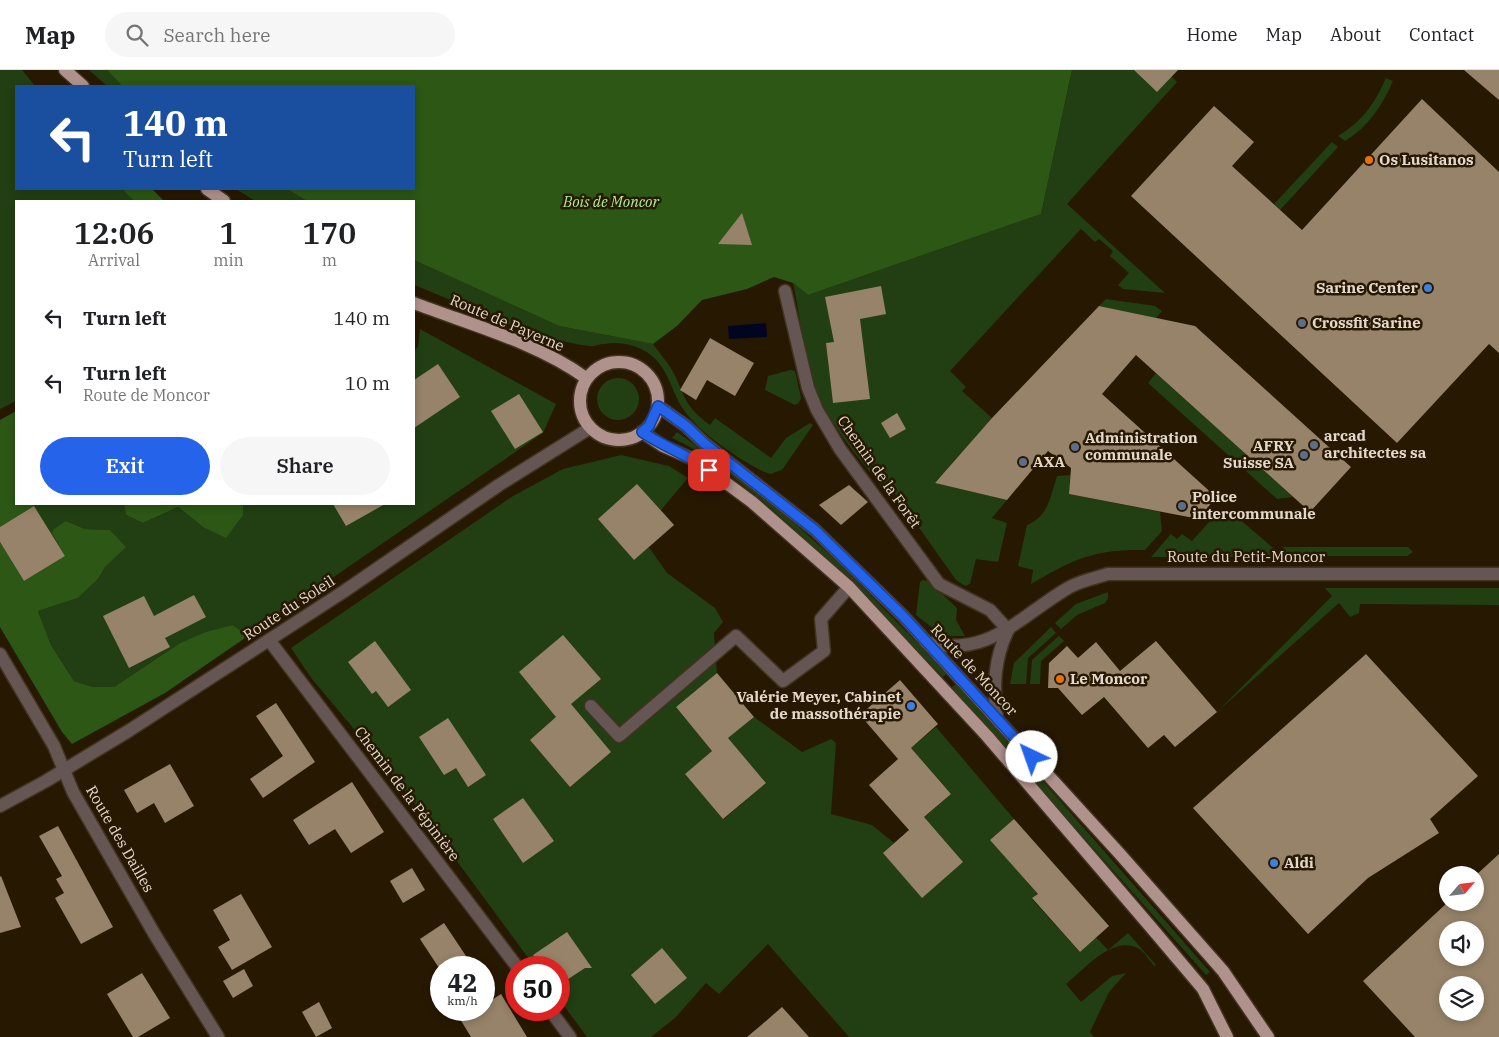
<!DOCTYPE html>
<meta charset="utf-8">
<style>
body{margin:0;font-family:"IBM Plex Serif",serif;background:#f6f6f6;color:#202124;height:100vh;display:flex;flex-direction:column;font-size:19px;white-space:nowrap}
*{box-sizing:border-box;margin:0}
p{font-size:16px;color:#757577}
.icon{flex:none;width:28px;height:28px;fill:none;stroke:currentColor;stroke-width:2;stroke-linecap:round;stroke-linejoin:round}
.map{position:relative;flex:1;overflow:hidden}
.panel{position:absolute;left:15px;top:130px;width:400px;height:305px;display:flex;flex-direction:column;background:#fff;border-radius:0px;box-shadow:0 2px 8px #0003}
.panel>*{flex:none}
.guide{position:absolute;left:15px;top:15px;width:400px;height:105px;border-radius:0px;box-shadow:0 2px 8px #0003;background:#1a4fa0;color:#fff;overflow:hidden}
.needle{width:32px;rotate:62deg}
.tools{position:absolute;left:1439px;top:796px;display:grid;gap:10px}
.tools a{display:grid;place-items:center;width:45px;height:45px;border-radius:50%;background:#fff;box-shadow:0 2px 8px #0003;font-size:25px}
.speed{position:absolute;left:430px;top:886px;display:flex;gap:10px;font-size:25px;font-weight:700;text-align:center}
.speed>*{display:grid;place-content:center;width:65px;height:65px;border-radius:50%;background:#fff;box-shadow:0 2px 8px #0003;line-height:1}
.speed small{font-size:12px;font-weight:400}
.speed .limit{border:8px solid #d22;background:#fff;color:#111}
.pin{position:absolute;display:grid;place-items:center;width:42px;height:42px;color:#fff;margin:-21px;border-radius:10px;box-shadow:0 2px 8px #0006}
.me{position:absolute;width:55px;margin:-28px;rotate:318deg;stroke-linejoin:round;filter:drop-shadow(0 0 4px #0008)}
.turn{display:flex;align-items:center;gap:18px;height:105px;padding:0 25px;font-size:22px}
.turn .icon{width:65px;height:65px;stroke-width:2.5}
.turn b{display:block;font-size:35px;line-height:42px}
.eta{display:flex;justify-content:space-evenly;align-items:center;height:85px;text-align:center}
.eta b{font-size:30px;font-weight:600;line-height:35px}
.action{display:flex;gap:10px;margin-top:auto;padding:10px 25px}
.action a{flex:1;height:58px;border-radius:30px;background:#2563eb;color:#fff;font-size:20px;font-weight:600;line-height:58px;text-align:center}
.action a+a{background:#f6f6f6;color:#202124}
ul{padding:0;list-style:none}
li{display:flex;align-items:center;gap:15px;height:65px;padding:0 25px}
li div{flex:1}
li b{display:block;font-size:19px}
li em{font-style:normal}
header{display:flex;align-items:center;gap:30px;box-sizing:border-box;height:70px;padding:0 25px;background:#fff;border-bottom:1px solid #e0e0e0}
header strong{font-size:24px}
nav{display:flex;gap:28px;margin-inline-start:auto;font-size:18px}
.search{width:350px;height:45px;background:#f6f6f6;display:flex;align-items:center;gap:12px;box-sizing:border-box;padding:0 18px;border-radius:28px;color:#757577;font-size:19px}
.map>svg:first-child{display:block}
.green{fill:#213f12}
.forest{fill:#2c5714}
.water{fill:#000621}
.building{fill:#968369;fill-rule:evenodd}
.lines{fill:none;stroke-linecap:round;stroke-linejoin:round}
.minor-casing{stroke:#41331e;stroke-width:15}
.major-casing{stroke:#41331e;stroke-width:15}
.minor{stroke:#655653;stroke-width:12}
.major{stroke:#b0928c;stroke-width:12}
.route-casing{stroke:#184099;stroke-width:12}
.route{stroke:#2563eb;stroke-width:9}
.food-dot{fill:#e8710a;stroke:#271802;stroke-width:2}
.shop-dot{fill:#3f7fe0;stroke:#271802;stroke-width:2}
.service-dot{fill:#5c6f8a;stroke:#271802;stroke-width:2}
.labels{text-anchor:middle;stroke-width:5;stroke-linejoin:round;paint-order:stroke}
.poi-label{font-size:15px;font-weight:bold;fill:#e3d8cb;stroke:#271802;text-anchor:start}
.park-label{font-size:15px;font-style:italic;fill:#aeee92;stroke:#271802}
.street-label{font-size:15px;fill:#e3d8cb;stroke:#271802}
</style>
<header>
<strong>Map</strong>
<div class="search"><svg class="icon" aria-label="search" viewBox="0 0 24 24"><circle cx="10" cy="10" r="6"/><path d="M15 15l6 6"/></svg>Search here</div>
<nav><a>Home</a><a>Map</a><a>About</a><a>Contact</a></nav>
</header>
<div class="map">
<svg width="1499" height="967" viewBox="0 0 1499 967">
<rect width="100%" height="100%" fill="#271802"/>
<g class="green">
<polygon points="0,0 22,0 35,16 16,16 16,119 122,119 134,131 16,131 16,331 0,339"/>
<polygon points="89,0 107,0 122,16 107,16"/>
<path d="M1072,0H1169L1167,2L1177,12L1067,134L1165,223L1123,219L1118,215L1129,203L1110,186L1113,181L1099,169L1095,172L1081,159L950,301L966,317L962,321L992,348L935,413L1007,430L992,448L1007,453L998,492L976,489L970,514L965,516L956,510L891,418L888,424C863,393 833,360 817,323C803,289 801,249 793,213L808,225L1041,144Z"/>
<path d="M1386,8L1393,11C1382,36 1368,57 1345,71L1338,66C1362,52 1375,33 1386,8Z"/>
<polygon points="1332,72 1338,77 1280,140 1274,134"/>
<polygon points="236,119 287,119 307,131 255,131"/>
<path d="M414,190L559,256L653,274C659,283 667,291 672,300C687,328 682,334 710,355L715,348L771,388L786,368L810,353L813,355L782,400L770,404L762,401C736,387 705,367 686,343C671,324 670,298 648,283C636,275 619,271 604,274C599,274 595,277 590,276C532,270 468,236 414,215Z"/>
<polygon points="1106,229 1155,236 1162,241 1156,248 1099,236"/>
<polygon points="420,259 556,334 543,363 248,566 233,555 180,573 114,617 93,617 74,611 51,575 38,541 78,528 98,509 105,497 125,477 110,460 85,459 66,451 66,486 24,511 0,472 0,457 37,434 124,434 126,445 143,453 178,437 203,457 243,445 243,434 414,434 414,280 418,277"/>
<polygon points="790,300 795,301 801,328 799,333 795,335 765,320 768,306"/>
<polygon points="1156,303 1293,427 1277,429 1148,313"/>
<circle cx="618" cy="329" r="21"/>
<path d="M677,362L739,407L792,451L839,493L947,603L943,607C882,544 822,480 754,424C729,404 702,381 672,368Z"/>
<path d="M621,385L669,396L688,408L661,440L674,455L649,477L667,503L715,538L723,552L714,563L717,603L676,637L712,681L685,704L724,749L766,713L728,668L754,647L802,682L831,669L836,673L831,744L872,755L894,773L883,783L951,724L911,678L936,657L1014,749L991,770L1038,824L1032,829L1079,881L1096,867L1108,880L1128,863L1156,895L1154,896C1150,891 1146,885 1142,881C1116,861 1085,899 1066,914L1081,932L1112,906L1126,903L1109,922L1090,962L1094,967H849L768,874L719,924L706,913L675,948L651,967H587L559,929V898L535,897L400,714L312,609L291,578L513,426L563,399Z"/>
<path d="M1070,405L1069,424L1160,442L1162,461L1145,480C1094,479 1074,489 1031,514L1033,500L1018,496L1027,455C1049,446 1050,427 1057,406Z"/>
<polygon points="1243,440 1237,447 1278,482 1279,487 1151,487 1171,464 1177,469 1182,464 1192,471 1219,441"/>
<polygon points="1284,477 1408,477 1413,482 1407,486 1283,486 1281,481"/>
<polygon points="923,510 928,511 957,538 956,550 965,566 943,566 916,545 920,512"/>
<polygon points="1325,518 1499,518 1499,535 1360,534 1359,543 1350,547 1339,533 1217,642 1332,526"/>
<polygon points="1108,522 1108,528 1105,533 1077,545 1061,559 1055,553 1076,534"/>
<polygon points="1051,557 1056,563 1028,588 1026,614 1010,614 1014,593"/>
<polygon points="1059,566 1064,571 1041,591 1040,614 1030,614 1032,590"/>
<polygon points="957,613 1210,902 1206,905 951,618"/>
</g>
<g class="forest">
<polygon points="107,0 1072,0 1041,144 808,225 793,213 774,207 747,219 702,230 677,256 653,274 559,256 414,190 414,131 307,131 287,119 414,119 414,16 122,16"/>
<polygon points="122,119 152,119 164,131 134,131"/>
<polygon points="16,341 16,434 37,434 0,457 0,350"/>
<polygon points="124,434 243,434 243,445 226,468 203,457 178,437 143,453 126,445"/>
<polygon points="66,451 85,459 110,460 126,477 105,497 98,509 78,528 38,541 51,575 74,611 93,617 114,617 180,573 206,562 233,555 248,566 165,623 72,674 62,662 0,557 0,472 24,511 65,486 52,463 54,459"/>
</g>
<polygon class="water" points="766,253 767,267 729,269 728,256"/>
<g class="building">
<polygon points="1134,0 1178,0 1157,22"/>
<polygon points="1464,0 1499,0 1499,30"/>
<polygon points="1422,29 1499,102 1499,283 1489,274 1397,373 1131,126 1214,36 1254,72 1232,96 1302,160"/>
<polygon points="742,143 752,175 718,174"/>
<polygon points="881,216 886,244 860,249 870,329 833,333 826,273 834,272 825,227"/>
<polygon points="1099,236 1195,256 1351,397 1310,442 1136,285 1102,324 1216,427 1199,449 1069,424 1071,398 1048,381 1007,430 935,413 992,348"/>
<polygon points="710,268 754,293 735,326 707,310 696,330 680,320"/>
<polygon points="438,294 460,327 414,358 414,310"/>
<polygon points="519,324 543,362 515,379 491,341"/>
<polygon points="897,343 906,359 890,368 881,353"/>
<polygon points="637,414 674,455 634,490 598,449"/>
<polygon points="849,415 868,432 841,455 819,435"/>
<polygon points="333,434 385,434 346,456"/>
<polygon points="34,436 65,486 24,511 0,472 0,457"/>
<polygon points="194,525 206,547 165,568 170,577 129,598 103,546 144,526 154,546"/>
<polygon points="563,565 601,609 571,634 611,682 570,717 530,670 556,647 519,602"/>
<polygon points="375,571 411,620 388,637 376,621 372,624 348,592"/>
<polygon points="1156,571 1217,642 1175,677 1164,665 1148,678 1104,627 1082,645 1058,618 1048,618 1049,593 1067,576 1078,588 1096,572 1120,601"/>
<polygon points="1366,584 1478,706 1430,749 1439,763 1368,808 1308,864 1193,738"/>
<polygon points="717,603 754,647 728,668 766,713 723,749 685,704 712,681 676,637"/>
<polygon points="900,610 938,654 911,678 951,724 924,747 963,792 922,828 883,783 909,760 869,715 898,689 860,645"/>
<polygon points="276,633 315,692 263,728 250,709 283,686 256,646"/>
<polygon points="448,648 486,705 468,717 456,698 444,705 419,667"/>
<polygon points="170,694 194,736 165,753 154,733 137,743 124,720"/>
<polygon points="352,712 384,762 351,783 335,759 309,775 293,750"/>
<polygon points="523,728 554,771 523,793 493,749"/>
<polygon points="1014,749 1109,856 1080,882 1032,828 1038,824 990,770"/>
<polygon points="58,756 113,857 81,874 55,828 64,823 56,809 62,806 39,766"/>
<path d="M1499,784V967H1415L1363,911L1448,832H1475V806ZM1448,860H1475V888H1448ZM1448,915H1475V942H1448Z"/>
<polygon points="412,798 425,820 403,833 390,811"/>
<polygon points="1,806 21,857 0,863 0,807"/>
<polygon points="241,824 272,877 232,900 218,877 230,870 213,840"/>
<polygon points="444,853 474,898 439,898 420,869"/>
<polygon points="567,862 592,898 585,898 559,915 559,898 542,898 533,885"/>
<polygon points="662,878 687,908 655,934 631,905"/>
<polygon points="244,899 253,916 233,928 223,911"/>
<polygon points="142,903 170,948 138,967 133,967 107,924"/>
<polygon points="501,924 527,967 471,967 460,949 475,940 484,940 484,935"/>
<polygon points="319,932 332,958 316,967 302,942"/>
<polygon points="782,937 809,967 747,967 766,951"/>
</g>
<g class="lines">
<g class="minor-casing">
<g id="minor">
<polyline points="785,221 808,318 817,340 840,379 939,514 990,540 1008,560"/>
<polyline points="269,570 518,898"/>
<path d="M926,572C988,589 1020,546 1068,518C1079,511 1095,508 1108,504H1499"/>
<polyline points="0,584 54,676 73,722 155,865 218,967"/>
<polyline points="591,636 619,666 736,566 783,611 824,581 821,549 849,517"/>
<path d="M997,649C993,617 994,589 1008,560"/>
<polyline points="0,736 46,711 130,660 343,522 499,415 590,358"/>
<polyline points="550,940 570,967"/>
</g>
</g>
<g class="major-casing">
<g id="major">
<polyline points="65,0 83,16"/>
<polyline points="207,119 224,131"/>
<path d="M414,233C471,255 536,272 586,308"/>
<circle cx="619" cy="331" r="39"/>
<polyline points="658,336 686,356 705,374 815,460 903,546 1119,783 1223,901 1268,967"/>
<polyline points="642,362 663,376 695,390 752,432 849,517 987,666 1149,855 1203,919 1227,967"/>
</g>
</g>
<use href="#minor" class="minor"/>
<use href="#major" class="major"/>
</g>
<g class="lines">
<g class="route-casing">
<path id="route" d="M709,400C688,385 664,377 642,362L649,356L658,336L686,356L705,374L815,460L903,546L1032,687"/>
</g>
<use href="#route" class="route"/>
</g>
<g class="food-dot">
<circle cx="1369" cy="90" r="5"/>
<circle cx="1060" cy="609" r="5"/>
</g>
<g class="shop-dot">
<circle cx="1428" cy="218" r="5"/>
<circle cx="911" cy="636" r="5"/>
<circle cx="1274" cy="793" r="5"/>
</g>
<g class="service-dot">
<circle cx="1302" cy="253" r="5"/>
<circle cx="1314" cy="375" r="5"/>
<circle cx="1075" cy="377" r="5"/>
<circle cx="1304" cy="385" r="5"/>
<circle cx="1023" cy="392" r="5"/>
<circle cx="1182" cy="436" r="5"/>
</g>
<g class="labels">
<g class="poi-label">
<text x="1379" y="95">Os Lusitanos</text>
<text x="1418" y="223" text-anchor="end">Sarine Center</text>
<text x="1312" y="258">Crossfit Sarine</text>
<text x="1324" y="371">arcad<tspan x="1324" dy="17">architectes sa</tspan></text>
<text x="1085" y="373">Administration<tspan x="1085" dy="17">communale</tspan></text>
<text x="1294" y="381" text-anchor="end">AFRY<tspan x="1294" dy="17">Suisse SA</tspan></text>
<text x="1033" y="397">AXA</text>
<text x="1192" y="432">Police<tspan x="1192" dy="17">intercommunale</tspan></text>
<text x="1070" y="614">Le Moncor</text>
<text x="901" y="632" text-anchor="end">Valérie Meyer, Cabinet<tspan x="901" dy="17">de massothérapie</tspan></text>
<text x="1284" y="798">Aldi</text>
</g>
<g class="park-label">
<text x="611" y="137">Bois de Moncor</text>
</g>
<g class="street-label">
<text transform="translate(507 253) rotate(23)" y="5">Route de Payerne</text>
<text transform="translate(879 402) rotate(55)" y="5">Chemin de la Forêt</text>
<text x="1246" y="492">Route du Petit-Moncor</text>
<text transform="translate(289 538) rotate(-33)" y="5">Route du Soleil</text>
<text transform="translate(974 600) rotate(47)" y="5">Route de Moncor</text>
<text transform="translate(407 724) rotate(53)" y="5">Chemin de la Pépinière</text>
<text transform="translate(120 769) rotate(60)" y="5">Route des Dailles</text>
</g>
</g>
</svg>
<div class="tools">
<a><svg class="needle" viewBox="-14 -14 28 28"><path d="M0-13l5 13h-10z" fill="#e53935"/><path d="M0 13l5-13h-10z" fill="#757577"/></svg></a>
<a><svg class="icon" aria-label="sound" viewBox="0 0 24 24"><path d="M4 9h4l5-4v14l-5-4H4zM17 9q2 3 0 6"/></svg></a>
<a><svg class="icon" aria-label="layers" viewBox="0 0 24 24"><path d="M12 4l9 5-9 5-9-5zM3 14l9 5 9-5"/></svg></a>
</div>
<div class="speed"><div>42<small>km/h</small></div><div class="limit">50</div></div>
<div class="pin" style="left:709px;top:400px;background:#d93025"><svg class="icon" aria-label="arrive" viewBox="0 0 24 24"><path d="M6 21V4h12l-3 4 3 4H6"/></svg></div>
<svg class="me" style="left:1032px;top:687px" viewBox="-20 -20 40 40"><circle r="19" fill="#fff"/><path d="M0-13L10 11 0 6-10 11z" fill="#2563eb"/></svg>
<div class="guide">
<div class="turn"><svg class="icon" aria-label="left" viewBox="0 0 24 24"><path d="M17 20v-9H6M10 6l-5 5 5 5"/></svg><div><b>140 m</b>Turn left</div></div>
</div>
<section class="panel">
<div class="eta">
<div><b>12:06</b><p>Arrival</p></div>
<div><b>1</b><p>min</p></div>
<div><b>170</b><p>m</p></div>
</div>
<ul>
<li><svg class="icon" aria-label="left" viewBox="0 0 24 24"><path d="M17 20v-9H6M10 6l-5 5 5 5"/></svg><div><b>Turn left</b></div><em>140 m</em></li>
<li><svg class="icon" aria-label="left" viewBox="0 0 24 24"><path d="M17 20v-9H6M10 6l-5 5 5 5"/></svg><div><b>Turn left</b><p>Route de Moncor</p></div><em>10 m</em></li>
</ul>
<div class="action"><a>Exit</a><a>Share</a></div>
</section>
</div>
